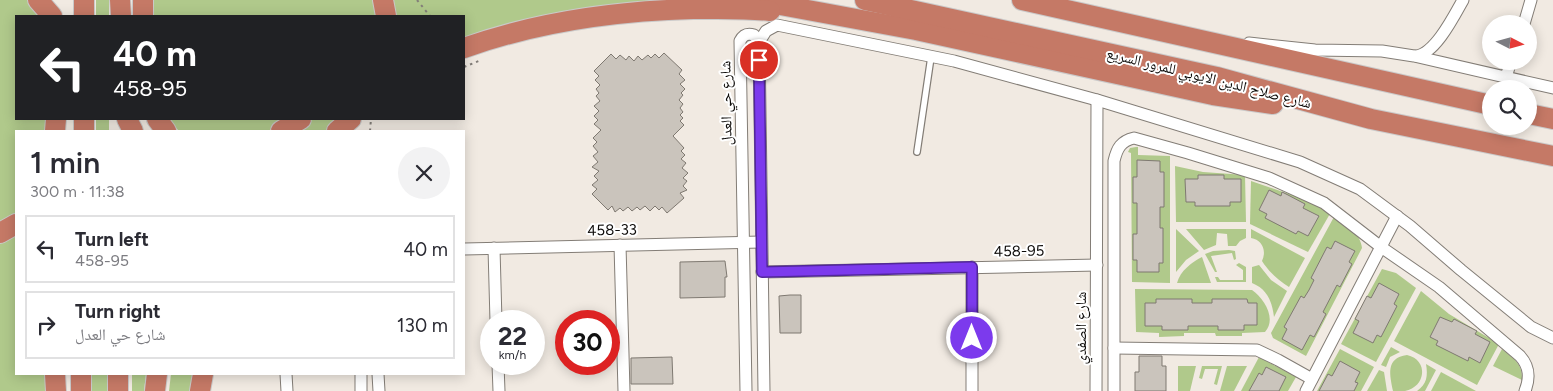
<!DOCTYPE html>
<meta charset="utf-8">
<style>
body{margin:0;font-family:Figtree,"Noto Naskh Arabic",sans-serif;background:#f2f2f3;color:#2b2b33;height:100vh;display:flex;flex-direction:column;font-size:19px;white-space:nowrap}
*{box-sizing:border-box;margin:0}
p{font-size:16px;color:#7c7c81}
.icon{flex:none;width:28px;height:28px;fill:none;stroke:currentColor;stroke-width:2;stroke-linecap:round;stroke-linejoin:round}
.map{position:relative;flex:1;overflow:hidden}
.side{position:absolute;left:15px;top:130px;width:450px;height:245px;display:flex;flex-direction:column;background:#fff;border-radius:0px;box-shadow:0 2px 12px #0003}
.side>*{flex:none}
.banner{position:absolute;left:15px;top:15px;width:450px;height:105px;border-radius:0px;box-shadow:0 2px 12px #0003;background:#202124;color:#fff;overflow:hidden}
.needle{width:32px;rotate:96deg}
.fabs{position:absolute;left:1482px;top:15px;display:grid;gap:10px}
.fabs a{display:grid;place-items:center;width:55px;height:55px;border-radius:50%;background:#fff;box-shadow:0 2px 12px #0003;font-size:25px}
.speed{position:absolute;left:480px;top:310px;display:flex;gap:10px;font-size:25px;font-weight:700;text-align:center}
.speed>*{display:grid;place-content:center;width:65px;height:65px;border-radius:50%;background:#fff;box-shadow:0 2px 12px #0003;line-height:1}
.speed small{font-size:12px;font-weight:400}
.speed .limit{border:8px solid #d22;background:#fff;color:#111}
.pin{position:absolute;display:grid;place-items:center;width:42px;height:42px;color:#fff;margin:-21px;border:2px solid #fff;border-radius:50%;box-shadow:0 1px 5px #0007}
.me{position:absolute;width:55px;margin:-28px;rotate:0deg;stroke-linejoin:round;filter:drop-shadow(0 0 4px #0008)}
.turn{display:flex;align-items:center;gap:18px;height:105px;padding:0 15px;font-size:22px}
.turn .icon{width:65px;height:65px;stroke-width:2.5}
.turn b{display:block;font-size:35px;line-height:42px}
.round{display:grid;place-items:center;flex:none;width:52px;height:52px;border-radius:26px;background:#f2f2f3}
.head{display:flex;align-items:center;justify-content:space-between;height:85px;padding:0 15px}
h1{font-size:30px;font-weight:600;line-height:38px}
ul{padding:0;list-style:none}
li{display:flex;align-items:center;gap:15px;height:68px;margin:0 10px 8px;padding:0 5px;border:2px solid #e1e1e2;border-radius:0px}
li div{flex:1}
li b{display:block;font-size:19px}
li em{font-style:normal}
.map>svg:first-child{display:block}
.green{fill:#b0c98b}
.building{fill:#cac4bc;stroke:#7f7971}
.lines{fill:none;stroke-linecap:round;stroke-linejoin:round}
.service-casing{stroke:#837d76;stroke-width:8}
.minor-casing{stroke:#837d76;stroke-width:13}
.motorway-casing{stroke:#cac9c9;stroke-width:22}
.path{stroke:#837e79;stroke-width:2;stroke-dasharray:2.5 4;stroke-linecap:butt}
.service{stroke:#fff;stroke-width:5.5}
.minor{stroke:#fff;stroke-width:11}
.motorway{stroke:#c57966;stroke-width:20}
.route-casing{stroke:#51269a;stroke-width:12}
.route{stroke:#7c3aed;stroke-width:9}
.labels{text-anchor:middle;stroke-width:4;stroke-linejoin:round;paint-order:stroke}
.street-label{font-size:15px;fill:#0d0b09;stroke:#fff}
</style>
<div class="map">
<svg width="1553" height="391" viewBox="0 0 1553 391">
<rect width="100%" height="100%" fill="#f1eae2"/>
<g class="green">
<polygon points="0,0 48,0 48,16 16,16 16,119 46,119 46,131 16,131 16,214 0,225"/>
<rect x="96" y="0" width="13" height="16"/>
<polygon points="149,0 375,0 377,16 150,16"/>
<polygon points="393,0 709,0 464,40 464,16 395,16"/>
<rect x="96" y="119" width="13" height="12"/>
<polygon points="167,119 289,119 268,131 179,131"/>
<polygon points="313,119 341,119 327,131 292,131"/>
<polygon points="1136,147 1138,147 1138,155 1170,156 1170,283 1132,282 1131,153 1128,152 1130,148"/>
<polygon points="1175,166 1203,172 1245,175 1246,222 1176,222"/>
<polygon points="1251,181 1304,199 1331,212 1308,252 1250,224"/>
<path d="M1335,215C1345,223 1361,234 1362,248L1306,356L1273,338L1271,333Z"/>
<polygon points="1176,229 1199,251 1186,260 1176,272"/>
<polygon points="1186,229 1246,229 1246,238 1240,241 1236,246 1228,246 1227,234 1217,233 1216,245 1204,250"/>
<path d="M1251,229L1305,258L1289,287C1278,280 1269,272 1262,261C1267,250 1262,240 1251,238Z"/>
<polygon points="16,231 16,374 50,374 51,391 0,391 0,239"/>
<polygon points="1229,250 1235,251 1236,259 1234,260 1232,253 1211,256 1217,272 1215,272 1205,254 1213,251"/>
<path d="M1202,257L1211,283H1177C1180,271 1192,262 1202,257Z"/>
<polygon points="1239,263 1246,267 1246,282 1217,282 1215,277 1218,277 1220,280 1243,280 1243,270 1236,265"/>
<path d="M1259,265L1271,280L1287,291L1274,317C1272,301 1267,289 1252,283V267Z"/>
<polygon points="1382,269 1396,273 1416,288 1376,362 1341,344"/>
<path d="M1135,289L1252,290C1264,298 1277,319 1265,332L1242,333V336H1216L1215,333H1184V336L1159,337V333L1136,332Z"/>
<polygon points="1421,291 1449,314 1499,344 1477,385 1394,341"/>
<polygon points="1391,347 1400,352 1390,357 1386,367 1381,365"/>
<polygon points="1340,349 1374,367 1361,391 1317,391"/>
<path d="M1502,349C1514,359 1523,364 1522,380L1493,366Z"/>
<path d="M1407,355C1429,360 1426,387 1405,391C1401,391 1397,391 1393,391C1390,375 1385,358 1407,355Z"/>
<polygon points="1259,357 1296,377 1288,391 1241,391"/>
<path d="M1426,364L1436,370L1425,391H1417C1427,384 1428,376 1426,364Z"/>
<polygon points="1178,366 1196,366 1190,391 1178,391"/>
<polygon points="1202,366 1222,366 1217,385 1214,384 1218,369 1205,369 1202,379 1199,378"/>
<polygon points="1227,366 1247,366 1234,391 1220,391"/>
<polygon points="1379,370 1384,372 1387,391 1367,391"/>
<polygon points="1441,372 1476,391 1431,391"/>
<rect x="92" y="374" width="16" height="17"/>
<polygon points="132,374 146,374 144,391 132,391"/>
<polygon points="171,374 196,374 192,391 169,391"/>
</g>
<g class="building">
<polygon points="664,53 682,70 679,74 685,80 680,84 685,89 681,93 683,95 679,100 683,104 680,108 683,112 680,115 683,118 680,121 684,125 673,136 684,148 681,151 685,155 681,159 686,163 682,168 688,173 683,178 687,181 683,186 687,190 680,193 684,198 667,213 662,207 659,210 655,206 650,211 645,206 640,210 637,207 632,211 628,207 623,211 620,208 615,212 612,206 608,210 592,194 597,189 592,185 598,180 594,176 599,171 592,167 598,162 593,156 598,152 593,146 597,142 593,138 601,130 594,124 598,120 594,116 599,111 594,106 600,101 596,96 599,93 596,89 600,85 595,80 599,76 594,71 611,54 616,59 620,55 626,60 629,56 634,61 638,56 642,60 648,55 651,58 655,54 659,58"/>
<polygon points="1137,160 1160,161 1160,172 1164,172 1164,207 1160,207 1160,228 1163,228 1163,263 1159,263 1159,272 1137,272 1137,260 1133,260 1133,234 1137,234 1137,203 1133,203 1133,177 1137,177"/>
<polygon points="1198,175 1224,175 1224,179 1241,179 1241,202 1230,202 1230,206 1195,206 1195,202 1186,202 1185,179 1198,179"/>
<polygon points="1269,190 1281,196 1282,192 1288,195 1305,204 1303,208 1319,216 1308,236 1298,231 1296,234 1265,218 1267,214 1259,210"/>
<polygon points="1335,241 1355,251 1349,262 1352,264 1340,287 1337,285 1323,312 1326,314 1314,337 1310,335 1302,350 1282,339 1287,329 1284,327 1301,296 1304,298 1309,290 1314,280 1311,278 1327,247 1331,249"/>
<polygon points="725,261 727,277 725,277 725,297 680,298 680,262"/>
<polygon points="1379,283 1399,294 1394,304 1397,306 1381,337 1377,335 1373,343 1353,333 1359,321 1355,319 1367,296 1371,298"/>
<polygon points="790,295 801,295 801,333 780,333 779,296"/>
<polygon points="1156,299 1192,299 1192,303 1212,303 1212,299 1247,299 1248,303 1257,303 1257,325 1244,325 1244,330 1218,330 1218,326 1188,326 1188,330 1162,330 1162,326 1145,326 1145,303 1156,303"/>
<polygon points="1440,317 1452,322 1454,319 1477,331 1475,334 1490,342 1480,363 1469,357 1468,361 1436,345 1438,341 1430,337"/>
<polygon points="1139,356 1162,356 1162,366 1166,366 1166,391 1135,391 1135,372 1139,372"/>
<polygon points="672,357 673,384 631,384 631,358"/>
<polygon points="1340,361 1360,372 1355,382 1358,383 1354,391 1319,391 1328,374 1332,376"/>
<polygon points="1266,367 1286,377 1279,391 1249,391 1259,373 1262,375"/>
</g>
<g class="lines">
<g class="service-casing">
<polyline id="service" points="917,152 931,57"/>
</g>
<g class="minor-casing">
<g id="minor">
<polyline points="1524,24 1531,0"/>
<polyline points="759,42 766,31 777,25 954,61 1097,100 1300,162 1360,189 1410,226 1461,270 1531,327 1553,338"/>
<polyline points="1249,43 1315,50 1382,51 1414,56 1553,88"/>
<path d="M1416,56C1435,54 1454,16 1463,0"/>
<polyline points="1506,77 1511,61"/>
<polyline points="620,245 624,391"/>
<polyline points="494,248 496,321"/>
<polyline points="464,249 761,242"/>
<polyline points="972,267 972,391"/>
<polyline points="762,272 1097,265"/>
<polyline points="1114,348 1257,350 1278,360 1312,379"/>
<polyline points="498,364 499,391"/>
<polyline points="286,374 287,391"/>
<polyline points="361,374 361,391"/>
<polyline points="378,374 379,391"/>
<path d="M746,391L740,41C743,35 747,33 754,35L759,42L764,391"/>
<polyline points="1096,391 1097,100"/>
<path d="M1114,391V161C1117,148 1121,141 1134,138L1188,153L1269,178L1324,203L1381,247L1439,287L1520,356C1530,367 1530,378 1525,391"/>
<polyline points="1306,391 1397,216"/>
</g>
</g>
<g class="motorway-casing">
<g id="motorway">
<polyline points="38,0 52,16"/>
<polyline points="84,0 84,16"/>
<polyline points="120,0 121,16"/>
<polyline points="143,0 143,16"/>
<polyline points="383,0 386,16"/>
<polyline points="753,0 916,30 1213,95 1273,104"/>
<polyline points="865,0 1217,77 1371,119 1553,156"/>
<polyline points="1022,0 1491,105"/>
<path d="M464,48C537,22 615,11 693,9C719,9 744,8 770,11"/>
<polyline points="1529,114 1553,119"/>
<polyline points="127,119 133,131"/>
<polyline points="157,119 166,131"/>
<polyline points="55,131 56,119"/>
<polyline points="84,131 84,119"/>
<polyline points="281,131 301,119"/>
<polyline points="337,131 351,119"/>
<polyline points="0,233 16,224"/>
<polyline points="55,374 56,391"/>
<polyline points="81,374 81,391"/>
<polyline points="118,391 118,374"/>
<polyline points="155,391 157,374"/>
<polyline points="200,391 203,374"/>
</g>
</g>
<g class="path">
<polyline points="417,0 430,16"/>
<polyline points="464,67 481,60"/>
<polyline points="370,131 371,119"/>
</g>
<use href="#service" class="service"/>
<use href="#minor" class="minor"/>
<use href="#motorway" class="motorway"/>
</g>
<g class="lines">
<g class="route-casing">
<polyline id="route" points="759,60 762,272 972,267 972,338"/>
</g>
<use href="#route" class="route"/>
</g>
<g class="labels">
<g class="street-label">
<text transform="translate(1209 78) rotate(14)" y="5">شارع صلاح الدين الايوبي للمرور السريع</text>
<text transform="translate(726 103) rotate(-91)" y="5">شارع حي العدل</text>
<text transform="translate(612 230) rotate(-1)" y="5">458-33</text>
<text transform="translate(1019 251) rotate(-1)" y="5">458-95</text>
<text transform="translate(1081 328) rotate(-90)" y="5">شارع الصفدي</text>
</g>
</g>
</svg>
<div class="fabs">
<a><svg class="needle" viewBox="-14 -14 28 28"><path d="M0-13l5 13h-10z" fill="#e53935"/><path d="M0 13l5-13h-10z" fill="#7c7c81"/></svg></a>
<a><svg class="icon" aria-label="search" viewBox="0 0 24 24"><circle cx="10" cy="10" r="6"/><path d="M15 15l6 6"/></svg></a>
</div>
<div class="speed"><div>22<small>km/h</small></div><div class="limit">30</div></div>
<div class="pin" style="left:759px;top:60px;background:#d93025"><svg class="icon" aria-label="arrive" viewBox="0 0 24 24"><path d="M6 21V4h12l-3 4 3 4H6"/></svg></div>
<svg class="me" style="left:972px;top:338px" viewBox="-20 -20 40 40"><circle r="17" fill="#7c3aed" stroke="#fff" stroke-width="3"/><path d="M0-11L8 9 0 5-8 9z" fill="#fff"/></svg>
<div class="banner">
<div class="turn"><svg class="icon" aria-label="left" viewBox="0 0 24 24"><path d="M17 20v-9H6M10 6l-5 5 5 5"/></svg><div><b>40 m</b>458-95</div></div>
</div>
<section class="side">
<div class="head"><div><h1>1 min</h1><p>300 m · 11:38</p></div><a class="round"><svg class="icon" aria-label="close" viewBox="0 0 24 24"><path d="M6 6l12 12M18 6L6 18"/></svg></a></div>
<ul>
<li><svg class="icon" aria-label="left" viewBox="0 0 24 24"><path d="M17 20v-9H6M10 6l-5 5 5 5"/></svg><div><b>Turn left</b><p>458-95</p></div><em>40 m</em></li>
<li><svg class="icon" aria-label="right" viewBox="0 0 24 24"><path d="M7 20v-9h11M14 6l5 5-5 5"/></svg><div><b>Turn right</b><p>شارع حي العدل</p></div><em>130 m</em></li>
</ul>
</section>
</div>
